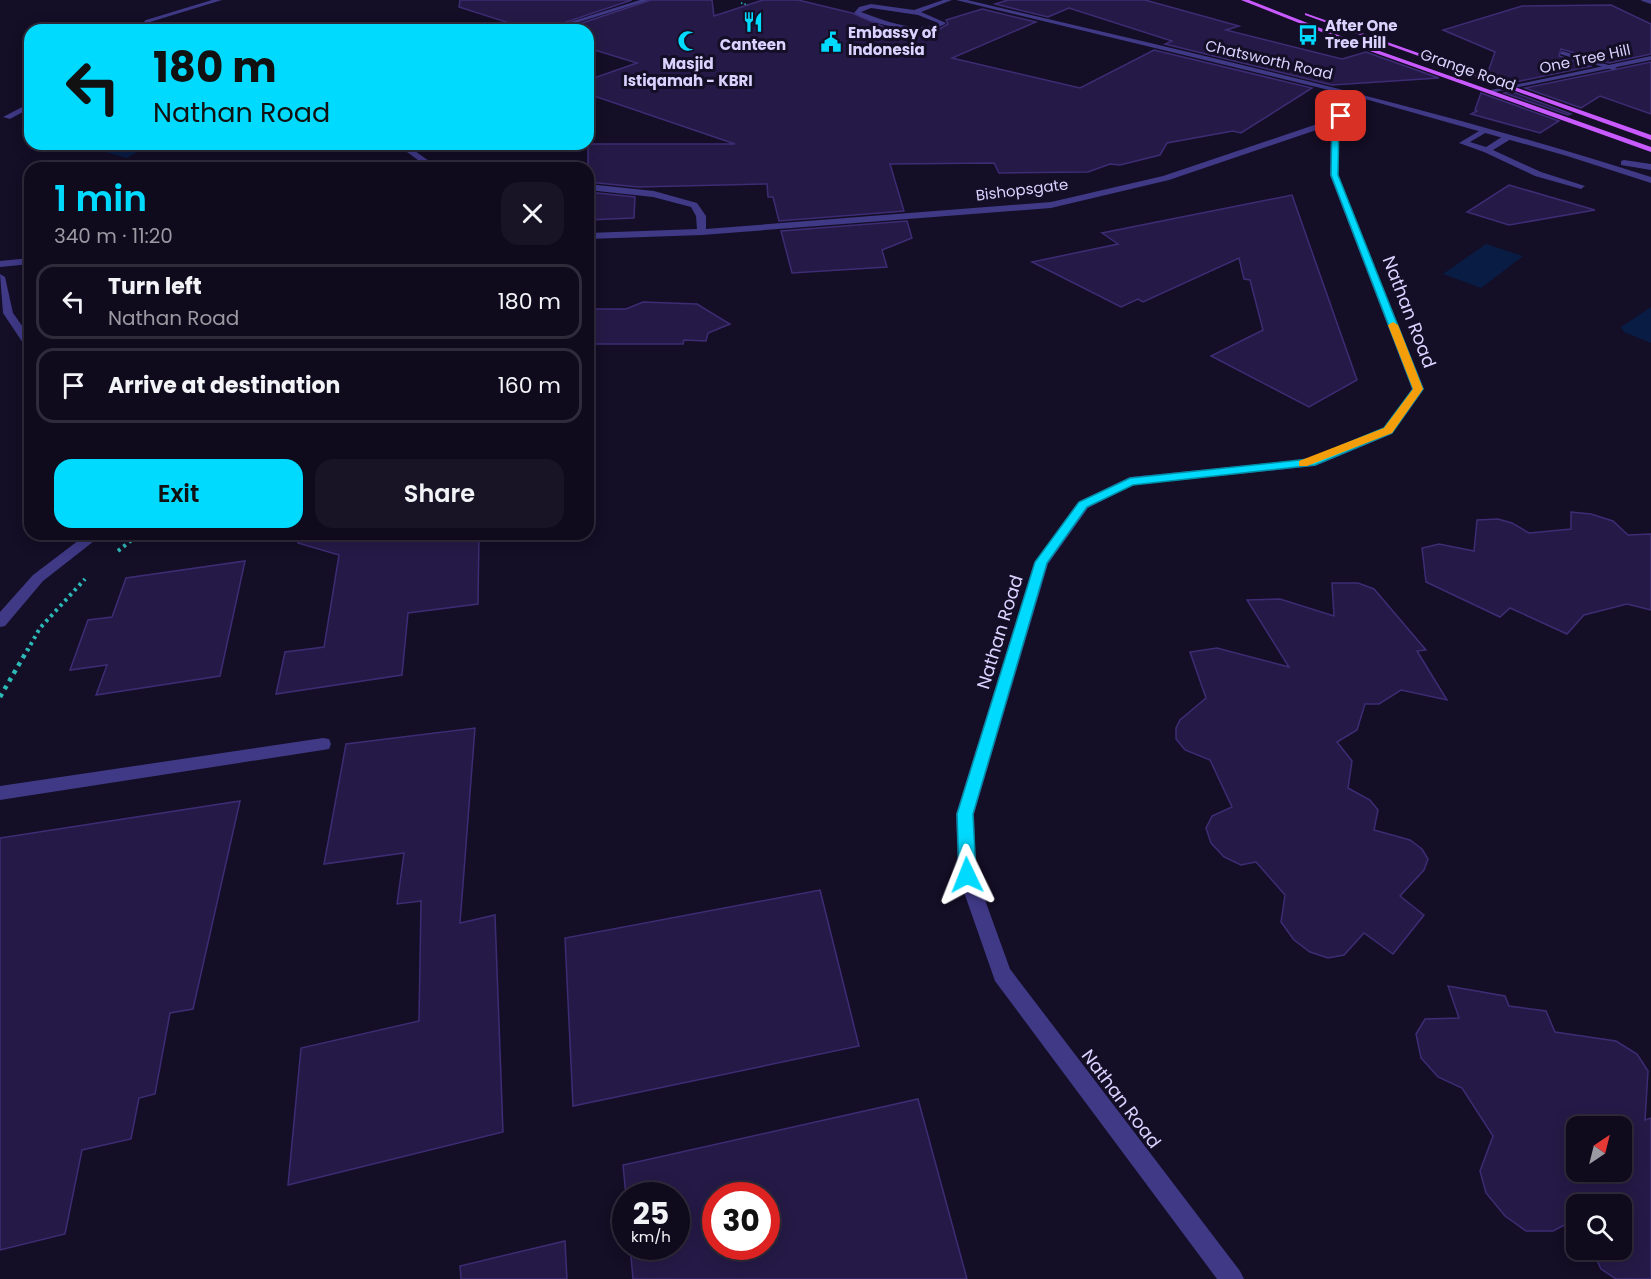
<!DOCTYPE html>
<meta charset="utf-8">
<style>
body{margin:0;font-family:Poppins,sans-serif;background:#181325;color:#f1f3f6;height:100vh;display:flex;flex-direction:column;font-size:22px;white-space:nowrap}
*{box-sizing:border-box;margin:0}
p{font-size:20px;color:#9b9aa3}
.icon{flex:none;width:33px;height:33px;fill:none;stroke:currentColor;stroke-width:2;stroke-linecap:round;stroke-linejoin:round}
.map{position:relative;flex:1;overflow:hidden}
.panel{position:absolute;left:24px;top:162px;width:570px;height:378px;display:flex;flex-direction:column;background:#0f0a1c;border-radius:18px;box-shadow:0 3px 15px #0003,0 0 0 2px #2f2b3b}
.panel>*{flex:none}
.banner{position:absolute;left:24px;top:24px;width:570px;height:126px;border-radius:18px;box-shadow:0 3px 15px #0003,0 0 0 2px #2f2b3b;background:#00dafe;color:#111;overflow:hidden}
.needle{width:39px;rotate:35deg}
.controls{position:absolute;left:1566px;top:1116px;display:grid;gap:12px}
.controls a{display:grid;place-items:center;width:66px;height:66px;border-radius:12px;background:#0f0a1c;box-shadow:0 3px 15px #0003,0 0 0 2px #2f2b3b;font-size:30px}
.speed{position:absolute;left:612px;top:1182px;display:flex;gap:12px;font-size:30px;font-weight:700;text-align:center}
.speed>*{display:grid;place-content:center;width:78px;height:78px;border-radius:50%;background:#0f0a1c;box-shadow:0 3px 15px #0003,0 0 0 2px #2f2b3b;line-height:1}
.speed small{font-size:15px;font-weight:400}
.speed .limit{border:9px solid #d22;background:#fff;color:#111}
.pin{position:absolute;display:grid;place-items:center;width:51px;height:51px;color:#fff;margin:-26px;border-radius:12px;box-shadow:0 3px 9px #0006}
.me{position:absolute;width:66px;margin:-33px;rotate:358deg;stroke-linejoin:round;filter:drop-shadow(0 0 4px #0008)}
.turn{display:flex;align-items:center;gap:21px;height:126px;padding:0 30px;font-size:27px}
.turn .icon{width:78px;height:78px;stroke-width:2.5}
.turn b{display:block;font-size:42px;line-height:51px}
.round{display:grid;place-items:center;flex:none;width:63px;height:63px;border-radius:18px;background:#181325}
.summary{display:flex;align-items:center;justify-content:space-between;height:102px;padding:0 30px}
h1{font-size:36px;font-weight:600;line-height:45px;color:#00dafe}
.button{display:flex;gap:12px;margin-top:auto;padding:12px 30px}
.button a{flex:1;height:69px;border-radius:18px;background:#00dafe;color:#111;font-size:24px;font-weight:600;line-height:69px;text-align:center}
.button a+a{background:#181325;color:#f1f3f6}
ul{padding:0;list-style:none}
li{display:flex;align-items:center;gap:18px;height:75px;margin:0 12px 9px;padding:0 18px;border:3px solid #2f2b3b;border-radius:18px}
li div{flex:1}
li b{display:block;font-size:22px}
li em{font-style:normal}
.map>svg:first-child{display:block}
.water{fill:#091c44}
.building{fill:#251a47;stroke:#3d2c74;stroke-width:1.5;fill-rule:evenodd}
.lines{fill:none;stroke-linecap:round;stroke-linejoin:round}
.path-far3{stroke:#2db9b7;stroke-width:1.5;stroke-dasharray:1.5 2;stroke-linecap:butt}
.path-far2{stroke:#2db9b7;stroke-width:2;stroke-dasharray:1.5 2;stroke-linecap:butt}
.path-far1{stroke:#2db9b7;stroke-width:4;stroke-dasharray:3 4;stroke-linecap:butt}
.path{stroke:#2db9b7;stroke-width:4.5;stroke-dasharray:4 5;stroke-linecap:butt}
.lane{fill:#3f3986;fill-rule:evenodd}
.street{fill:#3f3986;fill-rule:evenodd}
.primary{fill:#c95aff;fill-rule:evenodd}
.route{fill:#00dafe;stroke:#008ea5;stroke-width:1.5}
.slow{fill:#f59e0b}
.labels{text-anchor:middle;stroke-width:6;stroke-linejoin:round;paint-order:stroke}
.far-poi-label{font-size:15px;font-weight:bold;fill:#dad3ff;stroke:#140e26;text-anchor:start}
.far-street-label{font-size:15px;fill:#dad3ff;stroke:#140e26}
.street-label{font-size:18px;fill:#dad3ff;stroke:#140e26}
</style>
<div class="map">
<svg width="1651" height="1279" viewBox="0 0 1651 1279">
<rect width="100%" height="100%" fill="#140e26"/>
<g class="water">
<polygon points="87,144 151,144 127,158 83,146"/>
<polygon points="1486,244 1523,256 1481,288 1443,274"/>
<polygon points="1651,307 1651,343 1624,332 1621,327"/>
</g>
<g class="building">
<polygon points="460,0 632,0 542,30 531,30 459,7"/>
<polygon points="651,0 712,0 714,16 763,0 798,0 852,13 886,28 914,32 938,30 948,24 946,20 982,9 1036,22 952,58 1080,88 1154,50 1312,88 1241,133 1233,131 1167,143 1160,155 1120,165 1110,164 1088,172 999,173 994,163 890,164 904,211 779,221 773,197 768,197 767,184 638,187 588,182 588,144 735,144 588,94 588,80 637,63 588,48 588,30 561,30"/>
<polygon points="1008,0 1145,0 1239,26 1226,30 1342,59 1366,52 1439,78 1332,85 1165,44 1172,41 1069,8 1048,17 995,4"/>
<polygon points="1611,5 1651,24 1651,54 1609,63 1561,49 1559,56 1592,66 1511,83 1487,75 1495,52 1443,30 1522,6"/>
<polygon points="1651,62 1651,114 1600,96 1581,108 1525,88"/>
<polygon points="1510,91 1571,114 1568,115 1504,93"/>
<polygon points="1481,93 1559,121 1540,133 1471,114 1477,111 1475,110"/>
<polygon points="1509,185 1595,210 1509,225 1467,212"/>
<polygon points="588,192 635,197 634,218 588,220"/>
<polygon points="1292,195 1357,380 1309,407 1211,356 1263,330 1250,280 1244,279 1239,258 1143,302 1138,299 1121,307 1032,262 1118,244 1102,233"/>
<polygon points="907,221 912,238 882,250 887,267 792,273 781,231"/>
<polygon points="643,302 697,304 730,324 708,333 706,341 684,340 683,344 588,344 588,309 626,309"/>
<polygon points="1571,512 1591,514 1613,521 1628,535 1651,534 1651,610 1627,604 1584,615 1567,634 1510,608 1500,617 1426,582 1422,548 1439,544 1474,551 1477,520 1498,519 1512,523 1529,533 1571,529"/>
<polygon points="299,534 479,534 478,604 408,613 402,675 276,694 285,652 324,647 339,555 298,543"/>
<polygon points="245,561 220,676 96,695 107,665 70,670 88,620 112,617 126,578"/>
<polygon points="1332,583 1358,583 1374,589 1426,650 1417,651 1447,700 1401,690 1379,704 1365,704 1357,730 1337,742 1352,761 1348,788 1370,800 1378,810 1374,830 1410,840 1422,849 1428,859 1424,870 1400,896 1424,915 1393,954 1364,933 1344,955 1328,958 1310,952 1294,940 1281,922 1285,895 1256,862 1241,865 1224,857 1211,843 1206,828 1212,816 1232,807 1210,760 1185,750 1176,739 1176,728 1180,720 1206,698 1190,652 1217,648 1289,667 1247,600 1280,599 1334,616"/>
<polygon points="475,728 460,923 495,915 503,1132 288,1185 301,1048 419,1021 421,901 397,904 404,853 324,864 346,744"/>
<polygon points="240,801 193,1009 170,1013 155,1094 139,1098 131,1139 82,1150 65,1234 0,1250 0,838"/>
<polygon points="820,890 859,1046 573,1106 565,938"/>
<path d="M1448,986L1505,996L1509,1006L1546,1011L1555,1032L1616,1041L1637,1054L1648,1071L1645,1120L1651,1118V1279H1616L1601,1269L1592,1250H1622V1204H1576V1219L1553,1231H1526L1505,1216L1486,1193L1480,1171L1493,1136L1462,1088L1438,1077L1421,1058L1416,1034L1425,1019L1459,1018ZM1576,1126H1622V1172H1576Z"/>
<path d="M918,1099L967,1279H633L630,1246H676V1196H626L623,1165ZM716,1196H766V1246H716Z"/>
<polygon points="565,1241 567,1279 461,1279 460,1266"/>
</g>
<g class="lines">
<polyline class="path-far3" points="741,3 748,5"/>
<g class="path-far2">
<polyline points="366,144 377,151"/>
<polyline points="461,164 484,168"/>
</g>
<g class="path-far1">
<polyline points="118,551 139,534"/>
<polyline points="27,651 40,628 85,579"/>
</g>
<polyline class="path" points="0,697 28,649"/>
<g class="lane">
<path d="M943,0H952L921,12L946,23C927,38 873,25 854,13L859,7L871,4L914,10ZM871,8L918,15L938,23C917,34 882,20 861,12Z"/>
<polygon points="1562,51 1615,67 1617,68 1613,70 1560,54"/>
<polygon points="1484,128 1488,130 1487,132 1470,142 1486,147 1505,135 1511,135 1511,139 1493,150 1541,172 1585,186 1581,189 1535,176 1484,152 1459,143"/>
<polygon points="323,738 329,739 331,744 329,749 323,750 0,800 0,786"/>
</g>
<g class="street">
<polygon points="212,0 222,0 150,22 146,26 148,30 142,30 139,26 146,20"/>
<polygon points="640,0 649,0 554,30 544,30"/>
<path d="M956,0H967C1196,54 1426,105 1651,177V183L1567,156L1365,99L1339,122L1338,175L1424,389L1392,434L1315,466L1133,485L1088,508L1048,564L974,814L976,875L1010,969L1240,1271L1244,1279H1217L995,981L958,875L956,814L1034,563L1078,502L1130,477L1309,459L1384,428L1412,389L1330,175L1331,125L1169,180L1051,208L702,235L588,239V233L697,229L696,216L691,207L653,197L588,190V184L654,191L697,203L706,216V229L1051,202L1163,176L1332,119L1358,97Z"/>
<polygon points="1641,0 1651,0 1651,4 1642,1"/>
<polygon points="1651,56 1651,60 1490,93 1486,91"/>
<polygon points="30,103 30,108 10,119 3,117"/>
<polygon points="396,144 405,144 439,168 429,168"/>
<polygon points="1624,160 1651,164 1651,170 1621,165 1621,161"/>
<polygon points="30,258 30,264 0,267 0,261"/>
<polygon points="0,274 5,277 13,313 30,337 30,344 23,343 3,313"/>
<polygon points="87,534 103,534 43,581 5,626 0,627 0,612 33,575"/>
</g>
<g class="primary">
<polygon points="1241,0 1249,0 1371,48 1651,147 1651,152 1367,50"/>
<polygon points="1305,13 1651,135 1651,140 1305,15"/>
</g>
</g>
<polygon class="route" points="1338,114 1344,116 1339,121 1338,175 1423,389 1392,433 1315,465 1133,485 1087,507 1047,563 973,814 976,875 973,880 967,882 961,880 959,875 957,814 1035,562 1079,502 1130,478 1309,459 1384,428 1413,389 1331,175 1332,121"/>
<polygon class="slow" points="1393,322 1398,325 1423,389 1392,433 1307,466 1299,466 1299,461 1384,428 1413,389 1388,325"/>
<defs>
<g id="restaurant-bare" transform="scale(1.62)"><path d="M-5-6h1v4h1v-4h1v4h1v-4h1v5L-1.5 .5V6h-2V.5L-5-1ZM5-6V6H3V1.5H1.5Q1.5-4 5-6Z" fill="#00dafe" stroke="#140e26" stroke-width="2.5" paint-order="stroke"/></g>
<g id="bus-bare" transform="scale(1.62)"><path d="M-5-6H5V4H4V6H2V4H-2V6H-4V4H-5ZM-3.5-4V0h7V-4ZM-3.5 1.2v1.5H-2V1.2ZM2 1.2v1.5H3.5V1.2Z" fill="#00dafe" stroke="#140e26" stroke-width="2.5" paint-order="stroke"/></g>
<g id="mosque-bare" transform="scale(1.62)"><path d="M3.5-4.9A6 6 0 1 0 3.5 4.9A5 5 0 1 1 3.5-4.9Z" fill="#00dafe" stroke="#140e26" stroke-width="2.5" paint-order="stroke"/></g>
<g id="civic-bare" transform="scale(1.62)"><path d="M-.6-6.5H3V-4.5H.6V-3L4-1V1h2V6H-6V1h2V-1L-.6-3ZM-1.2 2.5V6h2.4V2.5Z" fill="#00dafe" stroke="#140e26" stroke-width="2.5" paint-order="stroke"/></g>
</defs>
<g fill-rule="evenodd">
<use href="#restaurant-bare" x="753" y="22"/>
<use href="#bus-bare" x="1308" y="35"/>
<use href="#mosque-bare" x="688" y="41"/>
<use href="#civic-bare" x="831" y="42"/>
</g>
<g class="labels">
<g class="far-poi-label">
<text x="1325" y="31">After One<tspan x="1325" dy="17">Tree Hill</tspan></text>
<text x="848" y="38">Embassy of<tspan x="848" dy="17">Indonesia</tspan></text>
<text x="753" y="50" text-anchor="middle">Canteen</text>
<text x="688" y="69" text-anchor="middle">Masjid<tspan x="688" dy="17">Istiqamah - KBRI</tspan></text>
</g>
<g class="far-street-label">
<text transform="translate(1585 59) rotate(-12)" y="5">One Tree Hill</text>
<text transform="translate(1269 60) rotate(13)" y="5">Chatsworth Road</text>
<text transform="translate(1468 70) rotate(19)" y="5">Grange Road</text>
<text transform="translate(1022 190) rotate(-7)" y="5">Bishopsgate</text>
</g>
<g class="street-label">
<text transform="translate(1409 312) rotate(69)" y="6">Nathan Road</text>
<text transform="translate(1000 632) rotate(-73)" y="6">Nathan Road</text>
<text transform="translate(1121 1099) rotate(53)" y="6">Nathan Road</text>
</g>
</g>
</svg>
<div class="controls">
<a><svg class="needle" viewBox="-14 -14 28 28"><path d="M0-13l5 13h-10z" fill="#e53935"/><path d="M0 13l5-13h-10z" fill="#9b9aa3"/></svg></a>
<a><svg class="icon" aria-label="search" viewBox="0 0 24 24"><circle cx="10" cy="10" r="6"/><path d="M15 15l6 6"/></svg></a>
</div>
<div class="speed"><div>25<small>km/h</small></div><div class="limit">30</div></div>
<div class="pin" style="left:1341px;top:116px;background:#d93025"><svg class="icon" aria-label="arrive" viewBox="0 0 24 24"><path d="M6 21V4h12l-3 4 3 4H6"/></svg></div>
<svg class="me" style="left:967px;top:875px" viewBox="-20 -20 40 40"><path d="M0-17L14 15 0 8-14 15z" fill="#00dafe" stroke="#fff" stroke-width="4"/></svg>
<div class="banner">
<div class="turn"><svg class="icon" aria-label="left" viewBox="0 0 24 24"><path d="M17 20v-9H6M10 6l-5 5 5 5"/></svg><div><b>180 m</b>Nathan Road</div></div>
</div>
<section class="panel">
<div class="summary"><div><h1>1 min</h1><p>340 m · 11:20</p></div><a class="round"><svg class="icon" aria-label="close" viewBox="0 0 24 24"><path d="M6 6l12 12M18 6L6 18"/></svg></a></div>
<ul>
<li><svg class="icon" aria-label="left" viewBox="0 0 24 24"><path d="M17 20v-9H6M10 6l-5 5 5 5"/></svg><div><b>Turn left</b><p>Nathan Road</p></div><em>180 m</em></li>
<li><svg class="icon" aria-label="arrive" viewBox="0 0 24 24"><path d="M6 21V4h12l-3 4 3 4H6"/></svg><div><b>Arrive at destination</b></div><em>160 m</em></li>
</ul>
<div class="button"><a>Exit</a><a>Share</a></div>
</section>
</div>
